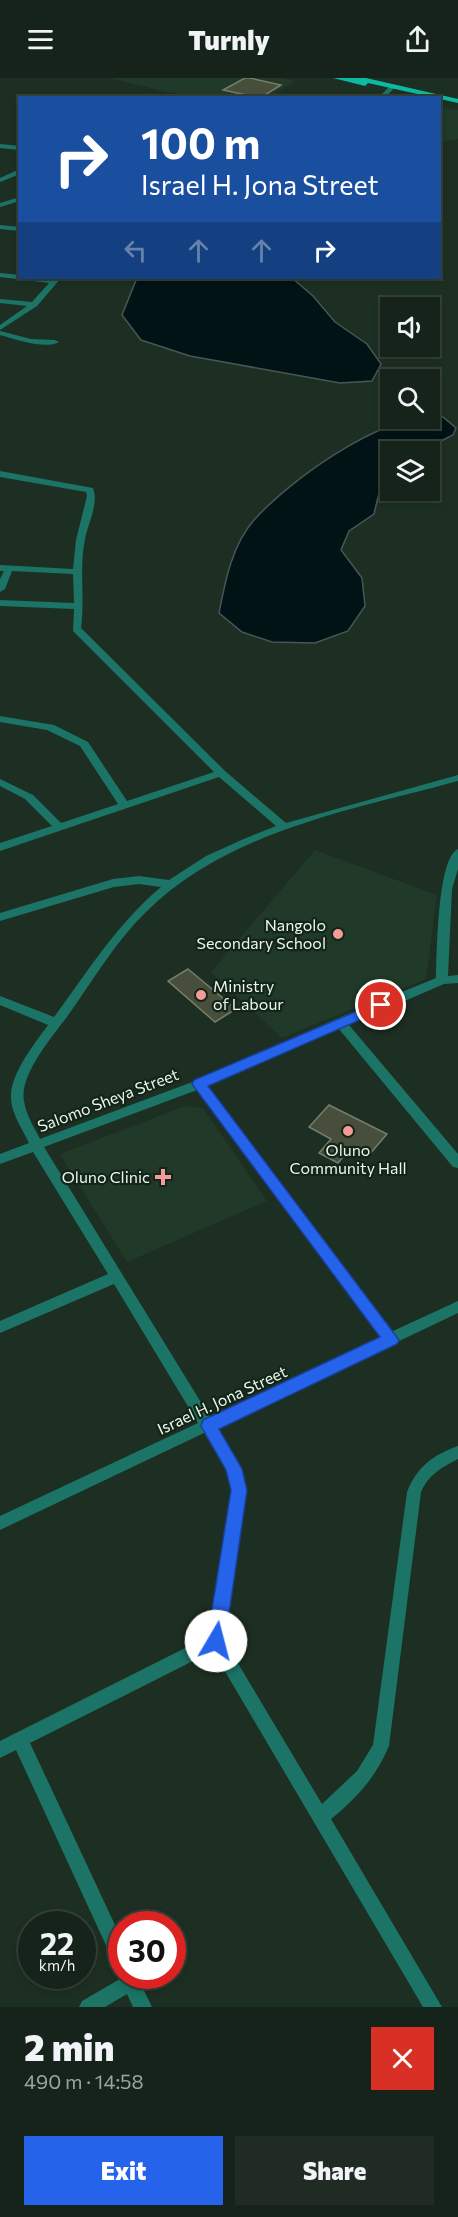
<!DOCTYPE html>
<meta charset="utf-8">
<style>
body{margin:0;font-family:Commissioner,sans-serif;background:#1f2b23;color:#f1f3f6;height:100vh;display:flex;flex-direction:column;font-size:22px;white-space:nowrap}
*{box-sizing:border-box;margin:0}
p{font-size:20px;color:#9ea4a2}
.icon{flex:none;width:33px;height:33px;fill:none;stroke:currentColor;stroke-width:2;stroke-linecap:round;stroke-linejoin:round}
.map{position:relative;height:1929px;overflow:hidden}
.drawer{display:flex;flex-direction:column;background:#16231a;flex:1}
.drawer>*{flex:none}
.guide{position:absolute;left:18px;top:18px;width:423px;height:183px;border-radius:0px;box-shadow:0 3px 9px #0003,0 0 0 2px #354039;background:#1a4fa0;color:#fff;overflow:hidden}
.controls{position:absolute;left:380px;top:219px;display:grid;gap:12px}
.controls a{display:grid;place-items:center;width:60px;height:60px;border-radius:0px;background:#16231a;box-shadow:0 3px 9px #0003,0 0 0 2px #354039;font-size:30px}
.speed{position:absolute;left:18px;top:1833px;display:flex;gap:12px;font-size:30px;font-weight:700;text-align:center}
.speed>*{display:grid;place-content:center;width:78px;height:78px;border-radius:50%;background:#16231a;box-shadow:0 3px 9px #0003,0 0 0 2px #354039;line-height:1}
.speed small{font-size:15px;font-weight:400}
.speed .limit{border:9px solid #d22;background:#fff;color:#111}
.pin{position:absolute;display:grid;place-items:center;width:51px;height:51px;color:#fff;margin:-26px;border:3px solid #fff;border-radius:50%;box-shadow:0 2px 6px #0007}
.me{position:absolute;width:66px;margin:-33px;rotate:8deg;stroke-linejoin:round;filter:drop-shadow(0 0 4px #0008)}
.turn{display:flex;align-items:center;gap:21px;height:126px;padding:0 24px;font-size:27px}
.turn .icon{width:78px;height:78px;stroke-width:2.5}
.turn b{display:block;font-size:42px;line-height:51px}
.lanes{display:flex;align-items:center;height:57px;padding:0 24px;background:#0003;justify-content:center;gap:30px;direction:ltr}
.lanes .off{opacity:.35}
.round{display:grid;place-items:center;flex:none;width:63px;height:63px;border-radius:0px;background:#1f2b23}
.head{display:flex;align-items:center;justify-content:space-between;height:102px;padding:0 24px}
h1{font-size:36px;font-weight:800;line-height:45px}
.action{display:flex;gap:12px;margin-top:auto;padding:12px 24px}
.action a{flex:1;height:69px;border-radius:0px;background:#2563eb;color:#fff;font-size:24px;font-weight:800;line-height:69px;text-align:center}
.action a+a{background:#1f2b23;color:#f1f3f6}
header{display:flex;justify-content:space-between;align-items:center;height:78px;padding:0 24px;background:#16231a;font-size:27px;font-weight:800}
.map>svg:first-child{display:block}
.built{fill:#203928}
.water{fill:#021315;stroke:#485756;stroke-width:1.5}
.building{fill:#474f3c;stroke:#747e68;stroke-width:1.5}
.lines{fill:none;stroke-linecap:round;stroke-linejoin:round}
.minor{fill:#1b7466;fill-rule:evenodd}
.major{fill:#0cb9a1;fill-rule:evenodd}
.route{fill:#2563eb;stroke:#184099;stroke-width:1.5}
.poi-dot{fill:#f59b97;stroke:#132518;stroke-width:2}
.labels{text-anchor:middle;stroke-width:4.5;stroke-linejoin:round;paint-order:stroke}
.poi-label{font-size:16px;fill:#ebf7ee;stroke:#132518;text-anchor:end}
.street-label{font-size:16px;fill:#ebf7ee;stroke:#132518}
</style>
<header><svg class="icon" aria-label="menu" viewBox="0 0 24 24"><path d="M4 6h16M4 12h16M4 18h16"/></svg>Turnly<svg class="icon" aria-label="share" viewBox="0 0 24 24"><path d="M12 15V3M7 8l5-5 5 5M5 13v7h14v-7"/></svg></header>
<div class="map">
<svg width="458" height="1929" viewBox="0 0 458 1929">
<rect width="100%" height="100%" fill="#1d2f22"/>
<g class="built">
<polygon points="109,0 283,0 295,3 275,15 339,19 188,19"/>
<polygon points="440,28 458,32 458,61 440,64"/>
<polygon points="315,772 437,817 426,901 282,960 211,894"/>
<polygon points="185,1028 203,1030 267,1123 127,1184 60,1076"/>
</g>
<g class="water">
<polygon points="137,200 292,200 313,218 335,244 367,266 381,286 372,303 340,305 190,278 141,262 122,237"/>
<path d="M429,335L443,339L456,350L453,357L421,373L390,374V388L385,390L374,436L349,453L341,472L362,500L365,528L348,553L315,565L272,564L242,554L219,535C225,504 232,467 254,442C289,403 376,340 429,340Z"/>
</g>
<g class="building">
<polygon points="245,0 250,0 281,7 260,20 223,12"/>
<polygon points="188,891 236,931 215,944 168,903"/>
<polygon points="329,1027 387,1056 368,1078 351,1069 338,1085 319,1075 331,1061 309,1049"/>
</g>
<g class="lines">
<g class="minor">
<polygon points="391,7 396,8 385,20 378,20"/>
<polygon points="0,66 20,68 20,72 0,70"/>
<polygon points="20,91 20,96 0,104 0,100"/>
<polygon points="20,119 20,123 0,129 0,125"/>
<polygon points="0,147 20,149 20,153 0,151"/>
<polygon points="0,195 20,197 20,200 61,200 37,228 0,252 0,247 27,228 0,225 0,221 32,224 49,205 0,199"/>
<path d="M0,253L31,261L55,262L59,264C45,272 15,261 0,257Z"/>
<path d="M0,393L93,410C99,425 88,446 85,461C79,490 85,521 81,550L225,693L286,745L458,697V703C351,732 228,753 146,834C115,864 94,901 69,936C54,957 19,996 24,1023C26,1037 34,1049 40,1061L195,1003L336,941L436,900C437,877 437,780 458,771V791L452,811L448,898L458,897V905L444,906L349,947L458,1076V1090L453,1089L339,951L207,1008L393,1253L458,1223V1235L217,1350L239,1386L246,1412L224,1562L322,1726L357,1693L373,1667L407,1414C417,1389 433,1377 458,1368V1381C442,1389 428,1397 421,1414L389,1668C376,1699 357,1720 331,1741L442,1929H423L213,1573L30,1665L122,1862V1892L116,1889L16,1672L0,1680V1663L209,1558L232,1412L227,1393L204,1355L0,1452V1438L198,1345L114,1206L0,1255V1243L108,1196L33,1074L0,1086V1076L29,1065C23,1052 12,1037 11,1021C9,997 35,965 48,947L0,927V918L54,939C89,892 115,848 161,809L139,806L114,809L0,843V835L113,801L139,798L169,802L206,778L246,760L276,748L219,699L0,773V765L52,748L25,721L0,708V701L33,717L61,745L118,726L80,668L47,652L0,644V638L54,647L88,664L127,723L214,694L73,553L74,531L0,528V522L74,525L73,496L12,493L5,511L0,514V501L4,493H0V487L73,491L76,462L87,418L86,414L0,399ZM197,1012L381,1259L210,1339L44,1069Z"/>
<polygon points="122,1893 122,1898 137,1898 152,1929 133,1929 127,1916 105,1929 79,1929 82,1923 120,1901"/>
</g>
<polygon class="major" points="333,0 366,0 458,21 458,25 368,5 365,8"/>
</g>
<polygon class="route" points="381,923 387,927 385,931 208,1008 399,1262 397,1266 219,1351 242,1391 247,1412 225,1563 223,1569 216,1572 210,1569 207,1563 231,1412 226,1392 201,1348 203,1342 380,1259 192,1006 194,1002"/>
<g class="poi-dot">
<circle cx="338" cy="856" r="6"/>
<circle cx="201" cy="917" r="6"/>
<circle cx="348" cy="1053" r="6"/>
<path d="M160 1090h6v6h6v6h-6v6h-6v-6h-6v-6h6z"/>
</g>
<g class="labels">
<g class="poi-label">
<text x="326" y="853">Nangolo<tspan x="326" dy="18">Secondary School</tspan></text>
<text x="213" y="914" text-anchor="start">Ministry<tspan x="213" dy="18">of Labour</tspan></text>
<text x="348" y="1078" text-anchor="middle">Oluno<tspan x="348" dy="18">Community Hall</tspan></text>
<text x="150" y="1105">Oluno Clinic</text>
</g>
<g class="street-label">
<text transform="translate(108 1022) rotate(-21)" y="6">Salomo Sheya Street</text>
<text transform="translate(222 1322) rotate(-25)" y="6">Israel H. Jona Street</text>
</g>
</g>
</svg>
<div class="controls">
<a><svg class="icon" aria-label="sound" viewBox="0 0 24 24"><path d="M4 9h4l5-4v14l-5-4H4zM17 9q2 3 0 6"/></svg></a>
<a><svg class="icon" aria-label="search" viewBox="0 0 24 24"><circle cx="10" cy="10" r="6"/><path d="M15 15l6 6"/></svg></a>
<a><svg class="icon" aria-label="layers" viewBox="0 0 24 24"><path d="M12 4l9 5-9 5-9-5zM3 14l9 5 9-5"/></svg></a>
</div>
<div class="speed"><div>22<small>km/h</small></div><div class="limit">30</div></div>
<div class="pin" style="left:381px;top:927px;background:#d93025"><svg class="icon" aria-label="arrive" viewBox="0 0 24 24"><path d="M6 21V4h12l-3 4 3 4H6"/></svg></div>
<svg class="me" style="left:216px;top:1563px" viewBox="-20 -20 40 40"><circle r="19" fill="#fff"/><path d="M0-13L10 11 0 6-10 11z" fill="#2563eb"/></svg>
<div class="guide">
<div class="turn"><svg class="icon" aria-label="right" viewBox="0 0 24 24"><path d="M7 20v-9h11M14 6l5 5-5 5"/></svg><div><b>100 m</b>Israel H. Jona Street</div></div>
<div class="lanes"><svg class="icon off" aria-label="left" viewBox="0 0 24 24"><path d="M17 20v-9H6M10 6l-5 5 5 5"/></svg><svg class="icon off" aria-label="ahead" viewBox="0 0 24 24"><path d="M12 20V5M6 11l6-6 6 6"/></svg><svg class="icon off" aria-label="ahead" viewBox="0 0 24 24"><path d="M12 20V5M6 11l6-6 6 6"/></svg><svg class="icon" aria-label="right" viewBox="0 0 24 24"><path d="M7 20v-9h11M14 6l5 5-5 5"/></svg></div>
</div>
</div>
<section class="drawer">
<div class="head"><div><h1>2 min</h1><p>490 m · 14:58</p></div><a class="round" style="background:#d93025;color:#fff"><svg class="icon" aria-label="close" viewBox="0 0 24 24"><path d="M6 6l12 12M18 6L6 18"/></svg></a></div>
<div class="action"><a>Exit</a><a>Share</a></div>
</section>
